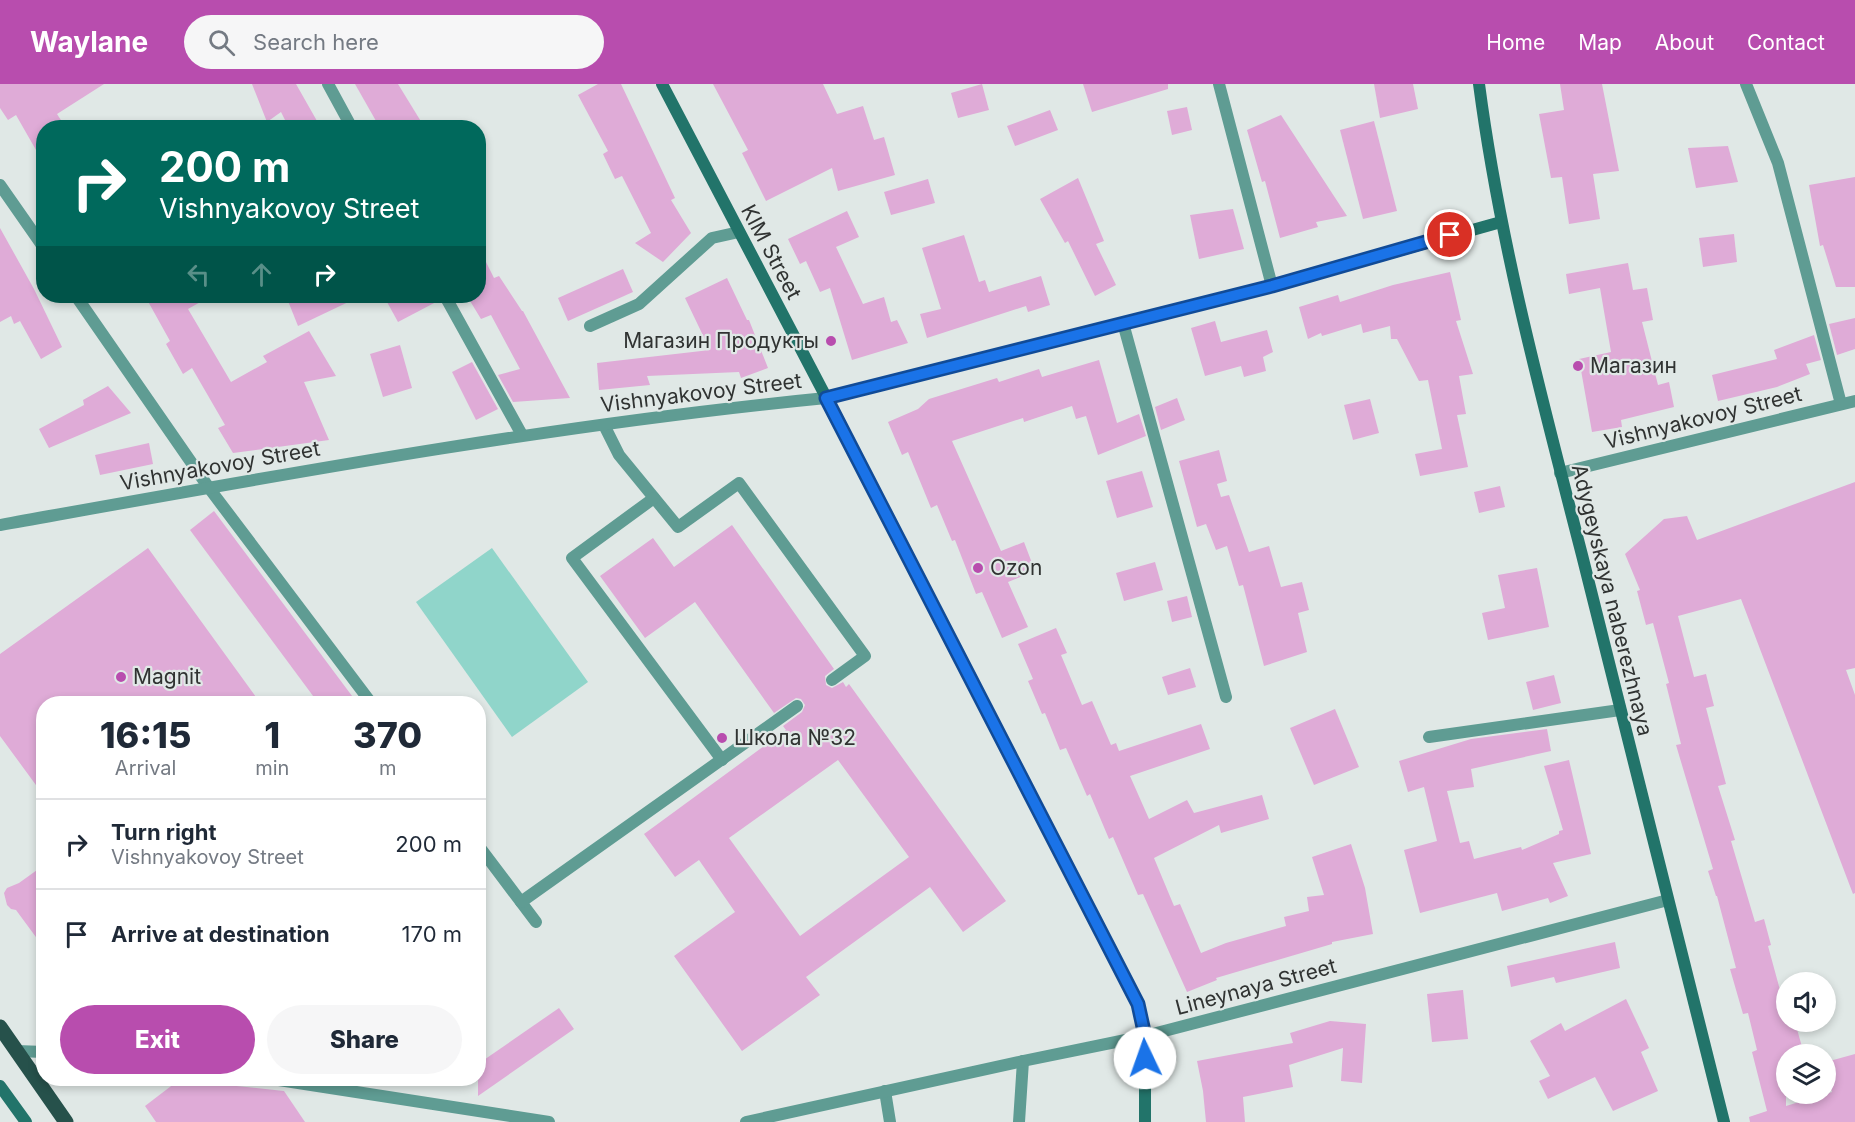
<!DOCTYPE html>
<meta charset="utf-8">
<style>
body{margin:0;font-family:Inter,sans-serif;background:#f6f6f7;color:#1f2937;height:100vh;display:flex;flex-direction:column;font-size:22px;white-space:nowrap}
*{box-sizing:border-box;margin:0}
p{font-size:20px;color:#747a83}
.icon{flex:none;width:33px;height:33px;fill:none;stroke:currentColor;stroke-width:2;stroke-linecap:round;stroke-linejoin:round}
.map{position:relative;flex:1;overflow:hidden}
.side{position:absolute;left:36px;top:612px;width:450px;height:390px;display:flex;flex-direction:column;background:#fff;border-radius:24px;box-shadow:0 3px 9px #0003}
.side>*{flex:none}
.hud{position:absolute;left:36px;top:36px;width:450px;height:183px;border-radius:24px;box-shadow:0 3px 9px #0003;background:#00695c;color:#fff;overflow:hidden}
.buttons{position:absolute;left:1776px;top:888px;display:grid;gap:12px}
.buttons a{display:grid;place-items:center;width:60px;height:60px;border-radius:50%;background:#fff;box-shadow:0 3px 9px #0003;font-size:30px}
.pin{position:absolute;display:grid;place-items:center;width:51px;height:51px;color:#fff;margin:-26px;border:3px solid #fff;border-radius:50%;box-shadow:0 2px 6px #0007}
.me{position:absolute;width:66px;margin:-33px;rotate:357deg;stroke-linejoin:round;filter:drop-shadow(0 0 4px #0008)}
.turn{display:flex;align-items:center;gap:21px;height:126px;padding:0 24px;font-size:27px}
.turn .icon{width:78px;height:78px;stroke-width:2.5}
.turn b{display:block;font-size:42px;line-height:51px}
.lanes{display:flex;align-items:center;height:57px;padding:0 24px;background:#0003;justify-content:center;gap:30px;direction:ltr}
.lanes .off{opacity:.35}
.eta{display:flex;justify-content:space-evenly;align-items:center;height:102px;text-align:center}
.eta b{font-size:36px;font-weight:800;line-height:42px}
.primary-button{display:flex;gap:12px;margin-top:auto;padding:12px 24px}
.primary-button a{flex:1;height:69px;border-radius:36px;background:#b84dae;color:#fff;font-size:24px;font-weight:800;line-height:69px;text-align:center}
.primary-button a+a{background:#f6f6f7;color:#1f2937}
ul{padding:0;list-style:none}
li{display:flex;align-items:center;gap:18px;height:90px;padding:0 24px;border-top:2px solid #e0e1e3}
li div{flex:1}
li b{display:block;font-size:22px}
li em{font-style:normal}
header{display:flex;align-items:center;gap:36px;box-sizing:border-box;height:84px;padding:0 30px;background:#b84dae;color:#fff}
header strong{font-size:28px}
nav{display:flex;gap:33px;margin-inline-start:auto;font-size:21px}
.search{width:420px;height:54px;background:#f6f6f7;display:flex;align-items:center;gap:15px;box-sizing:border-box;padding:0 21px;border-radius:33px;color:#747a83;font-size:22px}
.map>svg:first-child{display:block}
.green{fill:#90d5ca}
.building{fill:#dfabd7;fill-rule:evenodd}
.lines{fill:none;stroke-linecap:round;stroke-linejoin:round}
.lane{stroke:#5f9c93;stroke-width:12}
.street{stroke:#5f9c93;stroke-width:12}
.secondary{stroke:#22746a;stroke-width:12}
.primary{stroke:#26514b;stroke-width:15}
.route-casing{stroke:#114b97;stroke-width:15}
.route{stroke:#1a73e8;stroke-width:10}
.poi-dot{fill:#b84dae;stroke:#e0e8e6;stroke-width:2}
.labels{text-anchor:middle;stroke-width:4.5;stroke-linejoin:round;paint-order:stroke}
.street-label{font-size:21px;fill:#303332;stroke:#e0e8e6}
.poi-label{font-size:21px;fill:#303332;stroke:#e0e8e6;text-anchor:start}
</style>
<header>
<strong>Waylane</strong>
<div class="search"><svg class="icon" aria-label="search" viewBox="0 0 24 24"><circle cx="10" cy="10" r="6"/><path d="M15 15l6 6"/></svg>Search here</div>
<nav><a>Home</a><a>Map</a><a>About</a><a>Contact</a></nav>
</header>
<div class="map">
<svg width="1855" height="1038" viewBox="0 0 1855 1038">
<rect width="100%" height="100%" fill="#e0e8e6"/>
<polygon class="green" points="492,464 588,598 512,653 416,518"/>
<g class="building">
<polygon points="0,0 104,0 57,30 66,44 44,44 44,80 16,31 8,36 0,24"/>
<polygon points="252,0 296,0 321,44 289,44 281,28 267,38"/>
<polygon points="355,0 398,0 425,44 380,44"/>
<polygon points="598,0 621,0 675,114 671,116 691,149 663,178 635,159 651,149 622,92 615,95 603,70 608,67 578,11"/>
<polygon points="713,0 823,0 837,30 863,22 874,56 884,53 895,91 838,107 832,84 766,117 742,69 748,66"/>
<polygon points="982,0 989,26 958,34 951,9"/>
<polygon points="1083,0 1168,0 1168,5 1092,28"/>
<polygon points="1374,0 1413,0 1418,25 1380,34"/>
<polygon points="1560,0 1602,0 1619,87 1593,90 1600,135 1569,140 1562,93 1551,94 1539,30 1564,26"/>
<polygon points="1187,23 1192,46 1172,51 1167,27"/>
<polygon points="1050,26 1058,46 1015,62 1007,42"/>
<polygon points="1281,31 1347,132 1316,138 1318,143 1280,154 1265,97 1262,98 1247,46"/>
<polygon points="1374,37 1397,127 1363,135 1340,46"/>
<polygon points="1728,62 1738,98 1696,104 1688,64"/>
<polygon points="1855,93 1855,203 1836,203 1823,161 1820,162 1809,101"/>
<polygon points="1078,94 1104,157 1096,160 1116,201 1095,212 1068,157 1065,159 1040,115"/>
<polygon points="928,95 935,119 891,131 884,108"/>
<polygon points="1233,125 1244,165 1199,175 1190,131"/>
<polygon points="847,127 859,153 836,163 863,220 884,213 891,238 897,236 908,259 852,276 830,204 820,208 806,177 800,180 788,155"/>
<polygon points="0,144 34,205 62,263 41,275 20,237 14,240 11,232 0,238"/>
<polygon points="1734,150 1737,178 1703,183 1699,154"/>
<polygon points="964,151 979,198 985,196 989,208 1041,192 1050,221 1028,228 1026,222 927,254 920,230 941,225 922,164"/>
<polygon points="478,162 494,194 499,192 522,227 523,227 570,314 513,318 498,291 520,285 491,231 481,235 467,212 478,212"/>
<polygon points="1628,179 1633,206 1647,204 1653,236 1642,238 1658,301 1669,298 1674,323 1621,336 1622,343 1592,348 1579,275 1611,268 1600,204 1569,210 1566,190"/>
<polygon points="623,185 633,208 568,237 558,214"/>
<polygon points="1450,188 1461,236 1456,237 1473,290 1459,292 1466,330 1457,331 1468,383 1420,392 1415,370 1442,365 1428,296 1419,297 1397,255 1391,255 1390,242 1363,249 1361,240 1322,252 1321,249 1308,255 1299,223 1338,211 1340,218 1393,201"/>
<polygon points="727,194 747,236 749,236 768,284 741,294 739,288 647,292 650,301 599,306 597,279 710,266 685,214"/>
<polygon points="145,212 211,212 188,225 231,298 267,278 263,272 309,247 336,292 304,298 329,356 233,369 218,344 225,341 192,284 183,290 166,260 170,257"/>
<polygon points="286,212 361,212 298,242"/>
<polygon points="400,212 437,212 438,217 398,238 387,218"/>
<polygon points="1855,234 1855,265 1837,271 1829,240"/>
<polygon points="1215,237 1221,258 1267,246 1273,268 1263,273 1266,287 1244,293 1241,282 1205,292 1191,244"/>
<polygon points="1814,251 1821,276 1806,280 1810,290 1777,303 1718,317 1712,291 1777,275 1774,266"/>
<polygon points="400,261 412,304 383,313 370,270"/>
<polygon points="1099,276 1117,339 1139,330 1146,352 1098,371 1086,332 1076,335 1072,322 1024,338 1023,334 952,357 1001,467 1024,458 1035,487 1008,498 1028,543 1002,554 982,508 976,510 955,456 952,457 937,421 931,424 908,368 902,371 888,338 918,325 929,315 997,294 999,298 1039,285 1042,293"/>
<polygon points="472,278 498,325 476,336 452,288"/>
<polygon points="108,302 131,329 49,364 39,345 84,321 83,316"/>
<polygon points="1177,314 1185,336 1161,346 1155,323"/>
<polygon points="1370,315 1379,349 1353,356 1344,321"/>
<polygon points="149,359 153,380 100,391 95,371"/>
<polygon points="1219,366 1227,397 1217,400 1221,413 1229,411 1249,468 1269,462 1281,503 1302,498 1309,526 1298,529 1307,568 1264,582 1243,501 1239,502 1227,462 1216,466 1206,440 1197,443 1179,377"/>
<polygon points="1142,387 1153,423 1117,434 1106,397"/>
<polygon points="1855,398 1855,584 1846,586 1855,611 1855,809 1853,810 1741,515 1678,532 1694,593 1706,590 1714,622 1706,624 1726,700 1718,702 1735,756 1731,757 1755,838 1764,835 1771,861 1768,862 1786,928 1786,938 1795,938 1804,970 1786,970 1786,1022 1832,1008 1826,989 1826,978 1855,970 1855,1038 1750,1038 1749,1033 1767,1027 1752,968 1757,966 1748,929 1743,930 1730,885 1736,884 1717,812 1716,812 1708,787 1713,785 1676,661 1681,660 1666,600 1669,599 1653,539 1646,541 1637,507 1640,506 1625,470 1664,435 1687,432 1697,456"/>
<polygon points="1500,402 1505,423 1479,429 1474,408"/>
<polygon points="214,427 358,620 319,620 190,446"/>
<path d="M732,441L834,585L825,592L826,601L832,604L843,598L846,603L849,600L1006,817L963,848L930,803L806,893L820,911L742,967L674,872L735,828L699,776L675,793L644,750L786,646L783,642L802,628L805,621L801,615L796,614L774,629L695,518L645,554L600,492L653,454L674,483ZM838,676L909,773L800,852L729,754Z"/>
<polygon points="148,464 261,620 44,620 44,712 0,652 0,570"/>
<polygon points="1155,478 1163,506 1124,517 1116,489"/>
<polygon points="1537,484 1549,543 1488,556 1482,529 1505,524 1498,491"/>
<polygon points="1187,512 1192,533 1172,538 1167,517"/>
<polygon points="1056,544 1067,569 1061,571 1082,621 1092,617 1111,661 1116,659 1119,667 1201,640 1210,665 1130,692 1149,735 1187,716 1194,729 1262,711 1269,735 1221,749 1219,741 1154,774 1174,822 1180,820 1201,869 1226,859 1286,842 1284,833 1309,827 1307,813 1324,811 1312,773 1351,760 1365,804 1373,850 1332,858 1332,860 1216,894 1217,896 1187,908 1143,810 1138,811 1113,753 1109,755 1090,710 1087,712 1066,664 1060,666 1045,629 1042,630 1028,597 1033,595 1018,560"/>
<polygon points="1190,584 1196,603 1168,611 1162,593"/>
<polygon points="1554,591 1561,619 1533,626 1526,598"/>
<polygon points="1335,625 1359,683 1314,701 1290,644"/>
<polygon points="1547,645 1551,667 1471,685 1474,703 1447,707 1460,759 1469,757 1474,775 1521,763 1522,766 1559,750 1559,747 1563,746 1544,682 1569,676 1591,770 1553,779 1568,812 1550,819 1548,814 1502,827 1497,809 1420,829 1404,766 1437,757 1424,703 1408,708 1399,677 1471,655"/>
<polygon points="44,781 44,864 16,826 11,825 7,821 4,809 7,804 19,799"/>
<polygon points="1615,858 1620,884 1556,899 1554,893 1511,903 1507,882"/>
<polygon points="1463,906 1468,955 1432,958 1427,910"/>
<polygon points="1626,915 1649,964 1641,968 1658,1007 1613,1027 1595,993 1548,1015 1539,997 1550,992 1530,957 1561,939 1565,947"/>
<polygon points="559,924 574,945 478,1012 478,980"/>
<polygon points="1330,937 1366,940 1362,999 1341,997 1343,964 1289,981 1293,1003 1243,1013 1245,1038 1206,1038 1203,1007 1197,977 1293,959 1290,949"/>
<polygon points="179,996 284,1007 305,1038 156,1038 145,1022"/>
</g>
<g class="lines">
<g class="lane">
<polyline points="328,0 352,44"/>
<polyline points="1219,0 1272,202"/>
<polyline points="445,212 522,351"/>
<polyline points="1123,239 1226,613"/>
<polyline points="590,242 639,220 712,154 739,148"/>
<polyline points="604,341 619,371 678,443 739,399 865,572 832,596"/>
<polyline points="209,404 372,620"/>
<polyline points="654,414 572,474 722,676"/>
<polyline points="1429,653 1620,626"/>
<polyline points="478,761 536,838"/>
<polyline points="521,818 797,622"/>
<polyline points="885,1007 890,1038"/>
<polyline points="1019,1038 1023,977"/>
</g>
<g class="street">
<polyline points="1746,0 1778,79 1841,320"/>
<polyline points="0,101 44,164"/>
<polyline points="76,212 209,404"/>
<polyline points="1560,389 1855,317"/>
<path d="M0,441C274,392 549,341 826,314"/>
<polyline points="17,967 44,968"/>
<polyline points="266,994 549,1038"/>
<polyline points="746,1038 1023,977 1145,952 1668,816"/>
</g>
<g class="secondary">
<polyline points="662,0 837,334 1138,919 1145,952 1145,1038"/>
<path d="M1479,0C1500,160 1542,315 1582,471C1630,660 1676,849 1724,1038"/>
<polyline points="826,314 1272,202 1501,138"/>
<polyline points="0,1002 26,1038"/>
</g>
<polyline class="primary" points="0,943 66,1038"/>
</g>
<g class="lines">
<g class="route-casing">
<polyline id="route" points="1145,974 1145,952 1138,920 826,314 1272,202 1450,151"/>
</g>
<use href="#route" class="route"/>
</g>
<g class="poi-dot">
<circle cx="831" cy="257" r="6"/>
<circle cx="1578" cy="282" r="6"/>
<circle cx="978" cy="484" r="6"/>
<circle cx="121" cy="593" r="6"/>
<circle cx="722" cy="654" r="6"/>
</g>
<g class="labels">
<g class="street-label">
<text transform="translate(771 168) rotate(62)" y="7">KIM Street</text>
<text transform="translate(701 309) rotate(-7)" y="7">Vishnyakovoy Street</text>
<text transform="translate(1703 334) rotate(-14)" y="7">Vishnyakovoy Street</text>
<text transform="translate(220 382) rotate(-10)" y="7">Vishnyakovoy Street</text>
<text transform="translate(1612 516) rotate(76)" y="7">Adygeyskaya naberezhnaya</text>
<text transform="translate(1256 903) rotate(-15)" y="7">Lineynaya Street</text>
</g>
<g class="poi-label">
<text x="819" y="264" text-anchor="end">Магазин Продукты</text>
<text x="1590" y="289">Магазин</text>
<text x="990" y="491">Ozon</text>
<text x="133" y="600">Magnit</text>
<text x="734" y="661">Школа №32</text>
</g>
</g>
</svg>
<div class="buttons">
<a><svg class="icon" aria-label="sound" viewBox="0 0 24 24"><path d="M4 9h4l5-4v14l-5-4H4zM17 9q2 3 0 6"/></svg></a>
<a><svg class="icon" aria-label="layers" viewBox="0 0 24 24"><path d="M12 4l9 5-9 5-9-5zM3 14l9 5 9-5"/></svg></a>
</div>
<div class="pin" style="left:1450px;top:151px;background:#d93025"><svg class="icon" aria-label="arrive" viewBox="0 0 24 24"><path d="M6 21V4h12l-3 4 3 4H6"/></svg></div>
<svg class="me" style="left:1145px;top:974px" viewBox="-20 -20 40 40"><circle r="19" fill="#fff"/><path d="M0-13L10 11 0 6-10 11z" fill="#1a73e8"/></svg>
<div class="hud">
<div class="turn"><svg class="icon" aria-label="right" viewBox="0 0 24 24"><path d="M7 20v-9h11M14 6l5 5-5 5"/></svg><div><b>200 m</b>Vishnyakovoy Street</div></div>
<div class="lanes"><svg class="icon off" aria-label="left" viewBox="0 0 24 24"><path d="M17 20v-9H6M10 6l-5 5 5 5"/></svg><svg class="icon off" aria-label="ahead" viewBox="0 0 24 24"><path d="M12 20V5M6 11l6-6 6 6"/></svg><svg class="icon" aria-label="right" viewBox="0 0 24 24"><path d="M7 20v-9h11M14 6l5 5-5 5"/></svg></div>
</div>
<section class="side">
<div class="eta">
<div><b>16:15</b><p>Arrival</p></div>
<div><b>1</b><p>min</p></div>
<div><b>370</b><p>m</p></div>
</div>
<ul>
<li><svg class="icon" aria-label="right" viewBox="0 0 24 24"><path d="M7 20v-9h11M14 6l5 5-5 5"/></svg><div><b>Turn right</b><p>Vishnyakovoy Street</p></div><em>200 m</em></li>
<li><svg class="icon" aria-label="arrive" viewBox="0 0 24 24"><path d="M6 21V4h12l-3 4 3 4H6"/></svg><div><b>Arrive at destination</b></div><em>170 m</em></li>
</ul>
<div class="primary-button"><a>Exit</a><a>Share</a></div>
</section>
</div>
